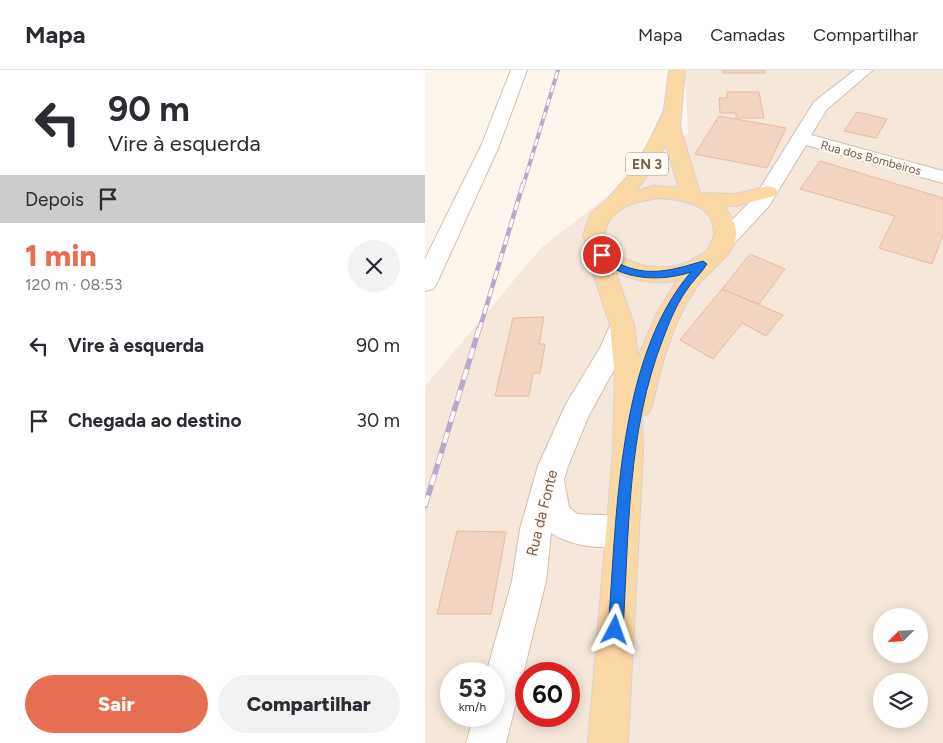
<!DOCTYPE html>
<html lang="pt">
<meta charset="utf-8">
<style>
body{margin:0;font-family:Figtree,sans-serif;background:#f2f2f3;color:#2b2b33;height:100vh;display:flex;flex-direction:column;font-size:19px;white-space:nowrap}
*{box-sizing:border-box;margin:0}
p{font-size:16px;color:#7c7c81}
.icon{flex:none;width:28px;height:28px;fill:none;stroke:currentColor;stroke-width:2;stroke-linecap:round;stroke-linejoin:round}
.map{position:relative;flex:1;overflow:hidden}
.panel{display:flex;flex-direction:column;background:#fff;width:425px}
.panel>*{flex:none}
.hud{background:#fff;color:#2b2b33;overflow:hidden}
.needle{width:32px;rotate:246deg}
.fabs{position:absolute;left:448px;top:538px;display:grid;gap:10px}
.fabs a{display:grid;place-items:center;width:55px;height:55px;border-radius:50%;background:#fff;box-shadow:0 2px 12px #0003;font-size:25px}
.speed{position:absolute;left:15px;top:592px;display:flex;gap:10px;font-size:25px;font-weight:700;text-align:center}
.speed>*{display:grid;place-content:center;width:65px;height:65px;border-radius:50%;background:#fff;box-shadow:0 2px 12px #0003;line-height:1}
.speed small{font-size:12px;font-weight:400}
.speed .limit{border:8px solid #d22;background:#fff;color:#111}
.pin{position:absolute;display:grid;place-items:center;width:42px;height:42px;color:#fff;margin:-21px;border:2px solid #fff;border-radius:50%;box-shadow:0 1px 5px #0007}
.me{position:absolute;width:55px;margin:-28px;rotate:4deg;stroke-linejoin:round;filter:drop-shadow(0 0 4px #0008)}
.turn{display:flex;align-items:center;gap:18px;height:105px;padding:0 25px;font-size:22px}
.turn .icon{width:65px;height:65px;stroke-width:2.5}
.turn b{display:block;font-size:35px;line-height:42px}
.then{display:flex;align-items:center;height:48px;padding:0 25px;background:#0003;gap:10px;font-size:19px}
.round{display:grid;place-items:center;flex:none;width:52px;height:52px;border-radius:26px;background:#f2f2f3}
.head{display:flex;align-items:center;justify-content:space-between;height:85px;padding:0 25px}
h1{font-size:30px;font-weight:800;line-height:38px;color:#e76f51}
.action{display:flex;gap:10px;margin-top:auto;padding:10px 25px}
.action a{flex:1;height:58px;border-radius:30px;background:#e76f51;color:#fff;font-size:20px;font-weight:800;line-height:58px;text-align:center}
.action a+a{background:#f2f2f3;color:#2b2b33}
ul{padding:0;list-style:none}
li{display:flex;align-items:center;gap:15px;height:75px;padding:0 25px}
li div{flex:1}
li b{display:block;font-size:19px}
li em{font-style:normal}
header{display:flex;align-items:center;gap:30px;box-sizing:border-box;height:70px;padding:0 25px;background:#fff;border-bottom:1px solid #e1e1e2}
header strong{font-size:24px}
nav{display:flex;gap:28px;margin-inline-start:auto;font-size:18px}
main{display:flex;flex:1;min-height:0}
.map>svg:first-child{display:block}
.residential{fill:#f5e8da;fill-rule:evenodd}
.building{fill:#f3d5c3;stroke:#e6bba3}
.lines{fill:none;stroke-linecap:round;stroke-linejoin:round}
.minor-casing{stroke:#d1beb0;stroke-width:2}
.major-casing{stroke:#dad1cd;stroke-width:2}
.minor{fill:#fff;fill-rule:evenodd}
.major{fill:#fbd9a5;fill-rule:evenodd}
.rail-far2-casing{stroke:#b9a8c9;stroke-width:4}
.rail-far1-casing{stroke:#b9a8c9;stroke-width:4.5}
.rail-casing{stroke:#b9a8c9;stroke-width:5.5}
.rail-far2{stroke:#fffaf3;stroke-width:2.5;stroke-dasharray:7;stroke-linecap:butt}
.rail-far1{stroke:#fffaf3;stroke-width:3;stroke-dasharray:9;stroke-linecap:butt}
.rail{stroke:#fffaf3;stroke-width:4;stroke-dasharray:11;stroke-linecap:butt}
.route{fill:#1a73e8;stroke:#114b97}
.labels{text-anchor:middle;stroke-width:4;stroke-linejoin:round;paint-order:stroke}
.far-street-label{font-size:12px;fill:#7a5c4d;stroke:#fffaf3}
.shield{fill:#fffaf3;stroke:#a28b7f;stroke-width:1}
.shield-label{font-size:14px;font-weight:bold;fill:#7a5c4d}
.street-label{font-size:15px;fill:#7a5c4d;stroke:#fffaf3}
</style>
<header>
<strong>Mapa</strong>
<nav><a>Mapa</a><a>Camadas</a><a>Compartilhar</a></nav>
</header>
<main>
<section class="panel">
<div class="hud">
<div class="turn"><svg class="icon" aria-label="left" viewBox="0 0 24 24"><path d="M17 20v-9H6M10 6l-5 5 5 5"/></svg><div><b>90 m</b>Vire à esquerda</div></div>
<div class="then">Depois<svg class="icon" aria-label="arrive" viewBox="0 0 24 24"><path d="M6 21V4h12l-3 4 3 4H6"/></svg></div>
</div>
<div class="head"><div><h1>1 min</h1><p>120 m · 08:53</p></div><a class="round"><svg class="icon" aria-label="close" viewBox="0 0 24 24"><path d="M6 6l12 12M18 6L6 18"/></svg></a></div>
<ul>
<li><svg class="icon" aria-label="left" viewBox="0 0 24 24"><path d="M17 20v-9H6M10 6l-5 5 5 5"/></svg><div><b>Vire à esquerda</b></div><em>90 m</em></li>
<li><svg class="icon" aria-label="arrive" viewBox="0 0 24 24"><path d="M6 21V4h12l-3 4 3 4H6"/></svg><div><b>Chegada ao destino</b></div><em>30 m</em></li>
</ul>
<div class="action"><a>Sair</a><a>Compartilhar</a></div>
</section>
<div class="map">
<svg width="518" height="673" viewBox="0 0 518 673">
<rect width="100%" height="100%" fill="#fdf6ec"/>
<path class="residential" d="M260,0H518V673H0V316L116,178L263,63ZM456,546H494V584H456ZM26,604H69V646H26ZM101,604H144V646H101ZM456,611H494V649H456Z"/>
<g class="building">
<polygon points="298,0 339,0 340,3 298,3"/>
<polygon points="302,22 334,22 339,48 311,48 311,43 295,43 294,28 302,28"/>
<polygon points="432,42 462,49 451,68 419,61"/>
<polygon points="294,46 361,58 342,98 270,84"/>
<polygon points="395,91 518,128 518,165 507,194 454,178 470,146 375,119"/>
<polygon points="325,184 360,199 334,234 297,219"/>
<polygon points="297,219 358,245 341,266 317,253 288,289 255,270"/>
<polygon points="119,247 114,274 120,274 115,303 108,303 104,326 70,326 88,248"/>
<polygon points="32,461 81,462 66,544 12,544"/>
</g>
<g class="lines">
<g class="minor-casing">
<g id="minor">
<polygon points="86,0 102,0 74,76 12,213 8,219 0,221 0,189 56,76"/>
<polygon points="430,0 448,0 402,39 386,65 518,101 518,113 381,75 344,136 305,178 297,180 289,178 286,173 289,168 329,128 389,32"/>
<path d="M197,246L206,249L209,255L200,280L164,345L143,396L139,410L144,437L152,444L198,446L209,450L214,461L209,472C184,481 149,478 126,463L121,511L81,673H41L49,646H69V604H61L87,511L95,459L113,396L141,334L175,278L188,249Z"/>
</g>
</g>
<g class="major-casing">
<path id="major" d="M244,0H260L255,57L275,123L311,124L343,116L350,118L353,122L350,126L311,136H299C306,146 314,157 310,171C304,190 282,201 271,218C247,253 236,295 227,336L223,344L217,346L218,382L203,673H163L188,382L190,308L185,255L159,175L161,172L158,165L166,143L179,133L201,108L213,91L226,68L239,40ZM241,75L254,118L229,116L211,121L225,102ZM230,128C253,129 288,132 289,161C290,172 283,181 274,186C248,203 212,200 189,181C182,175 178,167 181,158C183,149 192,141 201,136C209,132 221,131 230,128ZM191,203C211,210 231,216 252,210L232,243L213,287L209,255Z"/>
</g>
<use href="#minor" class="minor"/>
<use href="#major" class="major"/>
<g class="rail-far2-casing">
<polyline id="rail-far2" points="98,116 133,0"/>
</g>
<g class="rail-far1-casing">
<polyline id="rail-far1" points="54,261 98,114"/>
</g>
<g class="rail-casing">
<polyline id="rail" points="0,436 54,259"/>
</g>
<use href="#rail-far2" class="rail-far2"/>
<use href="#rail-far1" class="rail-far1"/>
<use href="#rail" class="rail"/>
</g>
<path class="route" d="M177,182C183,184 187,190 193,193C222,208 248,200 278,191L282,194C276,204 267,211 261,221C251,235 244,253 238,269C202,361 204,463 198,560L196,566L190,568L185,566L183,560C192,451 191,289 266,202C237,212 193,211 172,185Z"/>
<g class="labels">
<g class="far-street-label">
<text transform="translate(446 88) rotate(15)" y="4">Rua dos Bombeiros</text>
</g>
<rect class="shield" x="201" y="82.5" width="42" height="23" rx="4"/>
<g class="shield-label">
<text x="222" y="99">EN 3</text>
</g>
<g class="street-label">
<text transform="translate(117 443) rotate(-76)" y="5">Rua da Fonte</text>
</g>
</g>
</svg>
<div class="fabs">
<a><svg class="needle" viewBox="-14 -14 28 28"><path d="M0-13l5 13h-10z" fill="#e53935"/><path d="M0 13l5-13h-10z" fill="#7c7c81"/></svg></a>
<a><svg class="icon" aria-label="layers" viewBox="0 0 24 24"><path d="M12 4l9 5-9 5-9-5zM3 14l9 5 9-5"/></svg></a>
</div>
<div class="speed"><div>53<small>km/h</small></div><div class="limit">60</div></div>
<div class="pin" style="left:177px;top:185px;background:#d93025"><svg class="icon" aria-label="arrive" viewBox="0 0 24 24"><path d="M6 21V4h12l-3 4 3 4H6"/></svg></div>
<svg class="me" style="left:190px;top:560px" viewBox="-20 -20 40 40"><path d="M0-17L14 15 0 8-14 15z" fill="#1a73e8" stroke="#fff" stroke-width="4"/></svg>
</div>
</main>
